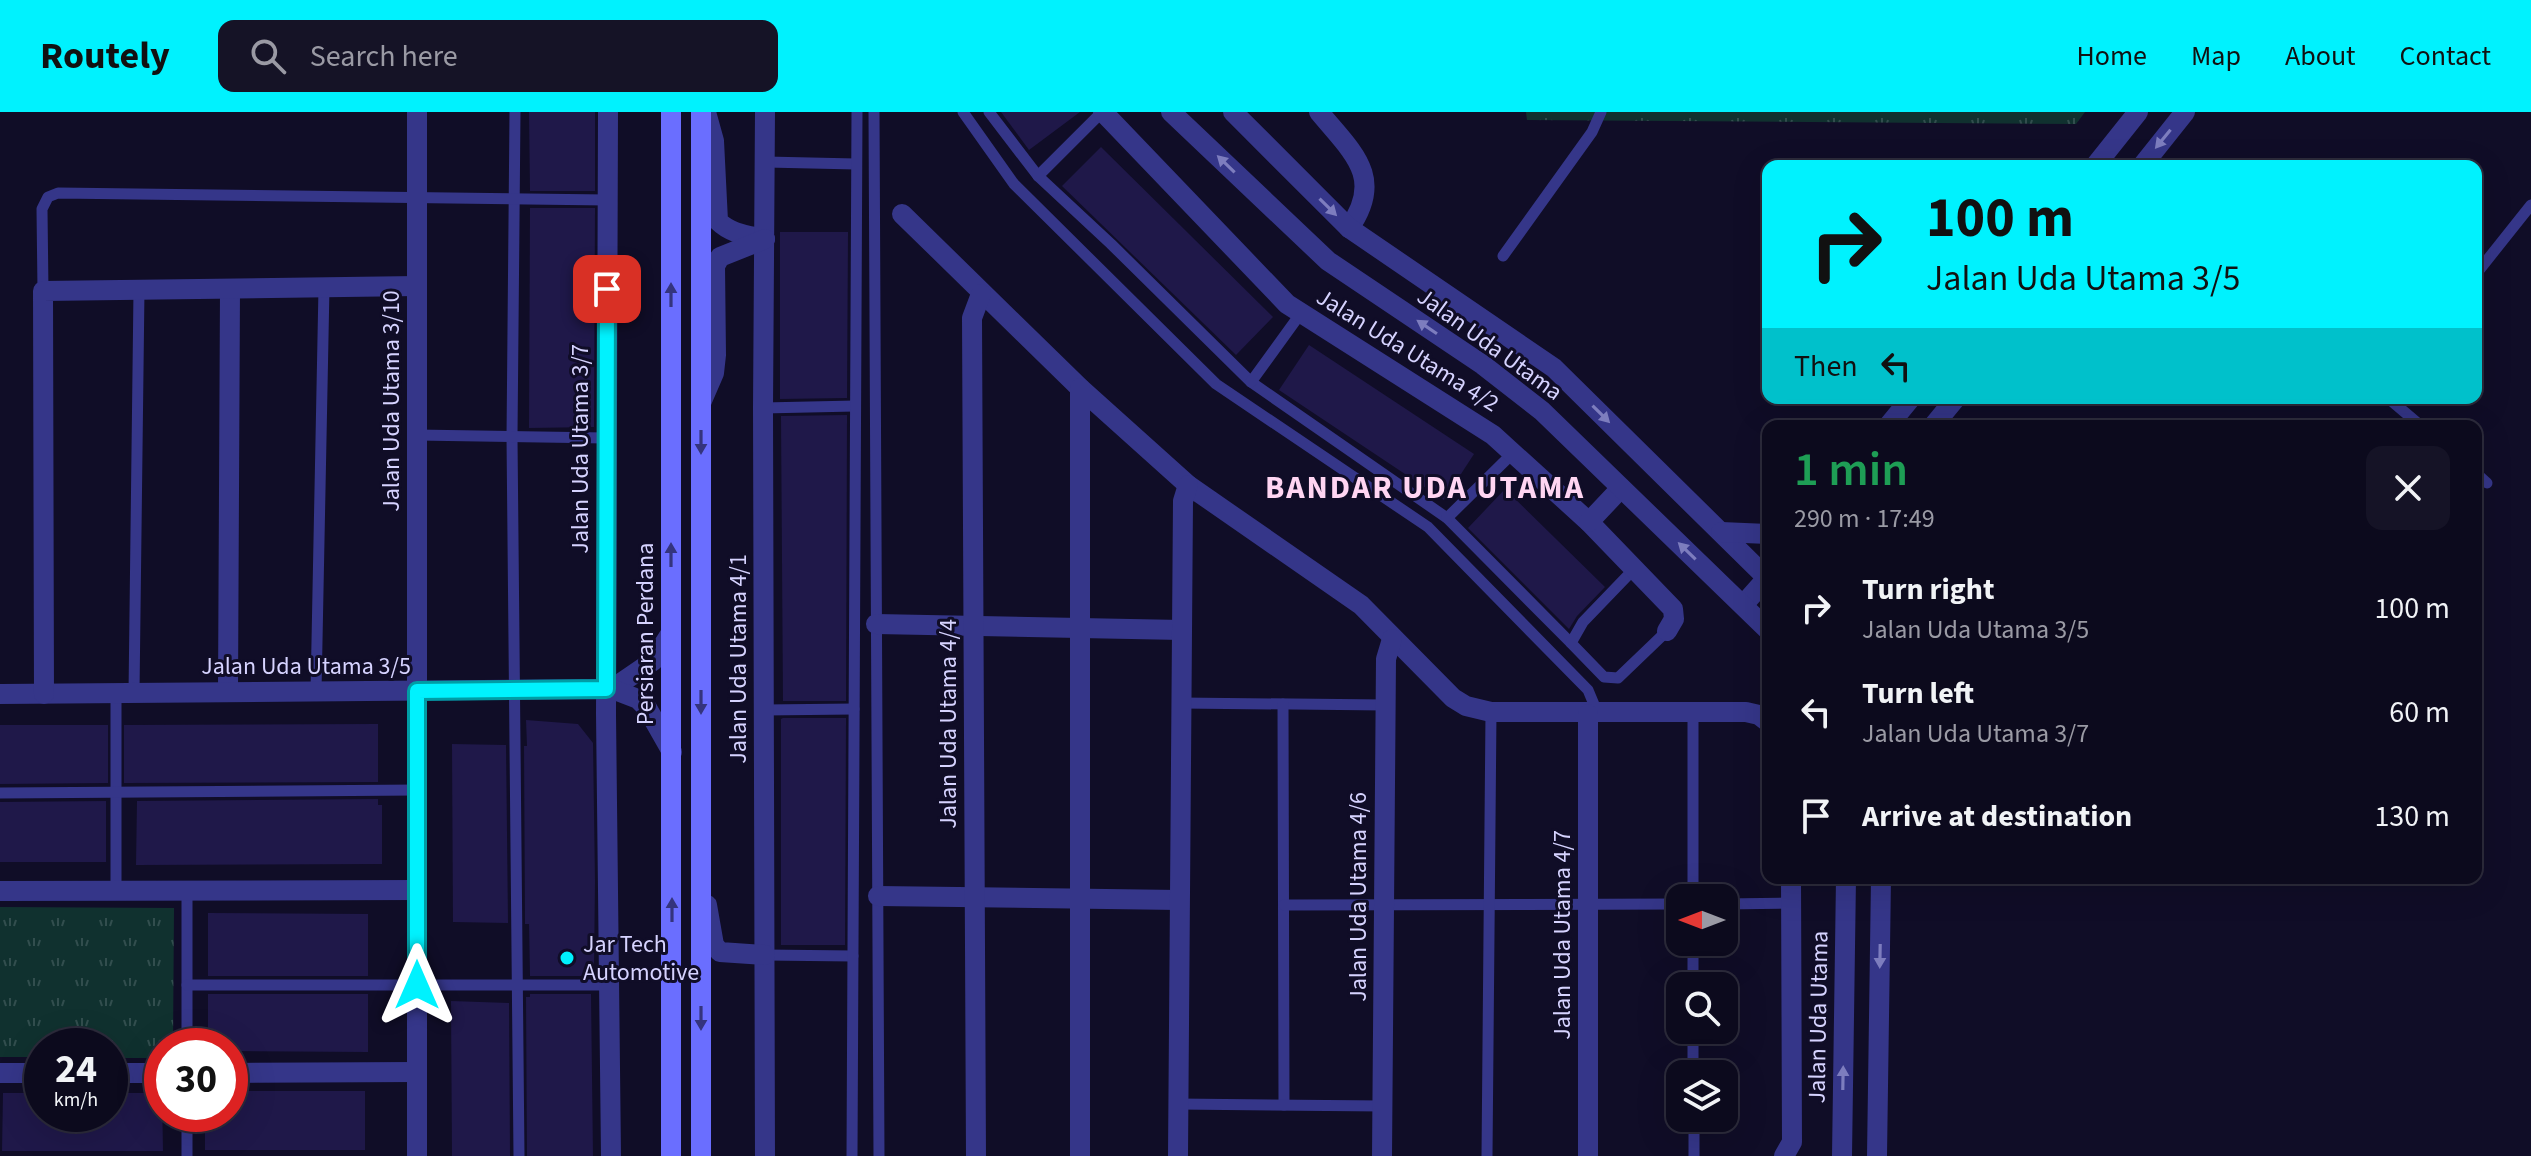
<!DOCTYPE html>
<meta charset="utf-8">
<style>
body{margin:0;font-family:"Source Sans 3",sans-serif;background:#151326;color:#f1f3f6;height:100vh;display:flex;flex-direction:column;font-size:30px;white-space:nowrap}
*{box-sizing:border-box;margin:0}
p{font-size:26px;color:#9a9aa4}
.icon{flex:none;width:44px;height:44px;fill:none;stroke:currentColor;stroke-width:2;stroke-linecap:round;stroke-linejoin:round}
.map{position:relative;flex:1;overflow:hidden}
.drawer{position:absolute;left:1762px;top:308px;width:720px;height:464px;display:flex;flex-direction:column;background:#0c0a1d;border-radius:16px;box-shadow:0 8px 32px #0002,0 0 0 2px #2c2b3b}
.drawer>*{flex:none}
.banner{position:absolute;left:1762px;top:48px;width:720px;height:244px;border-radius:16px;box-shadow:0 8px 32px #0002,0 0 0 2px #2c2b3b;background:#00f2fe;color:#111;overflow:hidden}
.needle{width:52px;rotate:270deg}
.buttons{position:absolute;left:1666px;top:772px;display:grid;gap:16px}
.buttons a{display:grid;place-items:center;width:72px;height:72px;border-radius:16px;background:#0c0a1d;box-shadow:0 8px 32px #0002,0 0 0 2px #2c2b3b;font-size:40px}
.speed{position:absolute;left:24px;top:916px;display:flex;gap:16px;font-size:40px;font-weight:700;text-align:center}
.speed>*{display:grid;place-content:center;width:104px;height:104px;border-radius:50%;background:#0c0a1d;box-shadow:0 8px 32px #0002,0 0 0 2px #2c2b3b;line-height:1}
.speed small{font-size:20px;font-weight:400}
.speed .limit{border:12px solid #d22;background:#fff;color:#111}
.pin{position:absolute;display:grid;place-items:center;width:68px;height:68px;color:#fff;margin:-34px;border-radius:16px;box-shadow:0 4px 12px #0006}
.me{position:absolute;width:88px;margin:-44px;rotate:0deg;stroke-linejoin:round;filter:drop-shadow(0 0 6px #0008)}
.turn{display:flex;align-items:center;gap:28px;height:168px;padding:0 32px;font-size:36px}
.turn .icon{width:104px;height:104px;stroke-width:2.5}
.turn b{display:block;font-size:56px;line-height:68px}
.then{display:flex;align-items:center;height:76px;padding:0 32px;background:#0003;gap:16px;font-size:30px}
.round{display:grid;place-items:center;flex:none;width:84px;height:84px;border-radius:16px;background:#151326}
.head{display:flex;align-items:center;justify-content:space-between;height:136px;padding:0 32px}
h1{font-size:48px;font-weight:600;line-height:60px;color:#1e9e55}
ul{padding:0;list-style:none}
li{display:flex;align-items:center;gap:24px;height:104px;padding:0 32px}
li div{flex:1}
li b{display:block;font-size:30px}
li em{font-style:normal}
header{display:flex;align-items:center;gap:48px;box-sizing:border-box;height:112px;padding:0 40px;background:#00f2fe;color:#111}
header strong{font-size:38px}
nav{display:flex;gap:44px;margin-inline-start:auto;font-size:28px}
.search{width:560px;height:72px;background:#151326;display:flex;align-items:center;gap:20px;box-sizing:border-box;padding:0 28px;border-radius:16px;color:#9a9aa4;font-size:30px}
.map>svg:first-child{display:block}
.park{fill:url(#park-tufts)}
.building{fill:#1f1849}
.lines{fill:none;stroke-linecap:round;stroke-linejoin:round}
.service{stroke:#353689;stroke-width:11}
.minor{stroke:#353689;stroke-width:20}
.tertiary{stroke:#353689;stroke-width:20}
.secondary{stroke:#6a6eff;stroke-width:20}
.oneway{fill:#7d7dbe}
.oneway2{fill:#34347d}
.route-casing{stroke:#009da5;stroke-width:20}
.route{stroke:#00f2fe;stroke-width:14}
.poi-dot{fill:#00f2fe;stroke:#100d27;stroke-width:3}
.labels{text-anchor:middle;stroke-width:6;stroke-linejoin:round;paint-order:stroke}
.street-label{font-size:24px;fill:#d6d3ff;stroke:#100d27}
.poi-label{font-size:24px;fill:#d6d3ff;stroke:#100d27;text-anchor:start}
.district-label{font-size:32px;font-weight:bold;letter-spacing:2px;fill:#ffd5f2;stroke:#100d27}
</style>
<header>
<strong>Routely</strong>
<div class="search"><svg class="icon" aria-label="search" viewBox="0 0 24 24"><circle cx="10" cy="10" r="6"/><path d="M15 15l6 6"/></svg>Search here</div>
<nav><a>Home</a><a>Map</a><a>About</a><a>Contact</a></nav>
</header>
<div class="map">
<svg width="2531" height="1044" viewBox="0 0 2531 1044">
<defs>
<pattern id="park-tufts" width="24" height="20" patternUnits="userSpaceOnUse" patternTransform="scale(2)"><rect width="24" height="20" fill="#10312f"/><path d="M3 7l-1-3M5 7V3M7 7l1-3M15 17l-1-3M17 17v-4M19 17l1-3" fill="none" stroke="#324e4e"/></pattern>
</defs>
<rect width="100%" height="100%" fill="#100d27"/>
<g class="park">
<polygon points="1526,0 2085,0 2076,12 1527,8"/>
<polygon points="0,795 174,796 173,934 162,934 162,946 110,946 110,934 42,934 42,945 0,945"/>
</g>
<g class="building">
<polygon points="529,0 595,0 595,79 530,79"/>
<polygon points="1001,0 1080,0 1029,38"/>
<polygon points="1101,35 1273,205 1236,243 1062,74"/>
<polygon points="530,96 595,96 594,315 529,316"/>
<polygon points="780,120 848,120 847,286 780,287"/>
<polygon points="1309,233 1474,342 1444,388 1279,278"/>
<polygon points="847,303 846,589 783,589 781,304"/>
<polygon points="1505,377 1605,475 1577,504 1569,517 1468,416"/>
<polygon points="783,606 846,606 845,833 781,833 781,607"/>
<polygon points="526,608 578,612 593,631 595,769 594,857 591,857 591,864 530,864 529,812 525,812 524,634 527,634"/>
<polygon points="378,612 378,670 124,671 124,613"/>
<polygon points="0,613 108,613 108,671 0,672"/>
<polygon points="452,632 506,633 508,811 453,810"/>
<polygon points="378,687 378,693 382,693 382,752 136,753 137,689"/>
<polygon points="106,689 106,750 0,750 0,690"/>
<polygon points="208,801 368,802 368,864 208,864"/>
<polygon points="208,882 368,882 368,940 230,939 230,934 208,934"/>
<polygon points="530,882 591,882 593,1044 527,1044 526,885 530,885"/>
<polygon points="451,889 509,891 510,1044 452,1044"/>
<polygon points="230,979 365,979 365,1038 205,1038 205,1002 230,1002"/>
<polygon points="3,981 40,981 40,1002 110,1002 110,981 162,981 163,1039 2,1039"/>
</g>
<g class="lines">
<g class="service">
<polyline points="515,0 512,325 519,1044"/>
<polyline points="874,0 879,1044"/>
<polyline points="963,0 1014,72 1216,272 1428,415 1588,578 1598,602"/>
<polyline points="989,0 1038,64 1111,132 1251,270 1447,406 1571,531"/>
<polyline points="766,50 856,52"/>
<polyline points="1038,64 1102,0"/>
<polyline points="1503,144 1592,20 1601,0"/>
<polyline points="2476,162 2531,93"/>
<polyline points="43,179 42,97 48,85 58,81 607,88"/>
<polyline points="1251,270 1301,201"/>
<polyline points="2388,286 2421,314"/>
<polyline points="763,296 855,294"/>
<polyline points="417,323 606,326"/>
<polyline points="2476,361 2487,371"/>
<polyline points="1447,406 1513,341"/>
<polyline points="1634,457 1583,510 1571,531 1604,565 1618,566 1667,519"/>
<polyline points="316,580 324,175"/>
<polyline points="116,581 116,779"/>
<polyline points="134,581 139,178"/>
<polyline points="1181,591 1385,593"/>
<polyline points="1283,592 1284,993"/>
<polyline points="764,598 854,597"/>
<polyline points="1693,601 1693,786"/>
<polyline points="0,681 417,678"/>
<polyline points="187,779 187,934"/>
<polyline points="1724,792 1791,791"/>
<polyline points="1284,793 1680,792"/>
<polyline points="1693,830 1693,874"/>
<polyline points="765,843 853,844"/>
<polyline points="187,873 608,873"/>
<polyline points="1693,918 1693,962"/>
<polyline points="1178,992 1383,994"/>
<polyline points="187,1002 187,1044"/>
<polyline points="1694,1006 1694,1044"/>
<polyline points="852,1044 857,0"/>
<polyline points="1487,1044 1491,600"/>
</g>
<g class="minor">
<polyline points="608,0 606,602 611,1044"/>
<path d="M706,0L714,29L718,109C731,122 747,123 765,127"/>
<polyline points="765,0 763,296 765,1044"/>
<polyline points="1103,0 1287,192 1493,323 1589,410 1673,497 1674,507 1667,519"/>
<path d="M1319,0C1352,40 1385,65 1349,116"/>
<polyline points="2095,54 2138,0"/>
<polyline points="2142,54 2185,0"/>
<polyline points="902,102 1080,276 1188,373 1361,493 1453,586 1466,594 1491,600 1746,600 1759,603 1768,610"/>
<polyline points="701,291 714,261 716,243 715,154 720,145 765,127"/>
<polyline points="1888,314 1911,286"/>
<polyline points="1933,314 1956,286"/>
<polyline points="1589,410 1621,376"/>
<polyline points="1744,492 1768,465"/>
<polyline points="876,512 1182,518"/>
<polyline points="612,577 653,549 671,521"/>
<polyline points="228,580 230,177"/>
<polyline points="0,582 612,577 638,587 647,596 672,640"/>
<polyline points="44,582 43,179 417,174"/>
<polyline points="1588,602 1588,1044"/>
<polyline points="0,779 417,778"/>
<polyline points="878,784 1179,788"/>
<polyline points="707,793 714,833 720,840 765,843"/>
<polyline points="0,961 42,961"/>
<polyline points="110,961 162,961"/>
<polyline points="230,961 417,960"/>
<polyline points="417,1044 417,0"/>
<polyline points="976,1044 972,206 981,182"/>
<polyline points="1080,1044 1080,276"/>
<polyline points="1178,1044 1183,389 1188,373"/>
<polyline points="1382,1044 1386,547 1392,527"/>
<polyline points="1784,1044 1792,1030 1791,766"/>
</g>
<g class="tertiary">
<polyline points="1171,0 1328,149 1483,253 1542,299 1768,518"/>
<polyline points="1233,0 1349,116 1554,256 1768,467"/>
<polyline points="1721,420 1768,422"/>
<polyline points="1842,1044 1846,766"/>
<polyline points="1877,1044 1881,766"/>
</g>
<g class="secondary">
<polyline points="671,0 671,1044"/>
<polyline points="701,1044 701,0"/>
</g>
</g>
<defs><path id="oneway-solid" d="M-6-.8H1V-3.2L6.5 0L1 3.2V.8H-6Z" transform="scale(2)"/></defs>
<g class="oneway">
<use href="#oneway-solid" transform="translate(2163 27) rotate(129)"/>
<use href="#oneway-solid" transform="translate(1226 52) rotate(-136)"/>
<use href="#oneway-solid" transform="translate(1328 95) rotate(45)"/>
<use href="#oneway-solid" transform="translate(1427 215) rotate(-146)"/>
<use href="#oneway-solid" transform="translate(1601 302) rotate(45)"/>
<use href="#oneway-solid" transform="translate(1687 439) rotate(-136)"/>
<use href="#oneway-solid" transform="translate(1880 844) rotate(91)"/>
<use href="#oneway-solid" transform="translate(1843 966) rotate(-89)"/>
</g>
<g class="oneway2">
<use href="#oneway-solid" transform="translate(671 183) rotate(-90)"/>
<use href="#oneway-solid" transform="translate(701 330) rotate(90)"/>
<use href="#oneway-solid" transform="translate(671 443) rotate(-90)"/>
<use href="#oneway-solid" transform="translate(701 590) rotate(90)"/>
<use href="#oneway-solid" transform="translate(672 798) rotate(-90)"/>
<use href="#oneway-solid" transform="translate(701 906) rotate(90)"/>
</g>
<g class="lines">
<g class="route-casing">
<polyline id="route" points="417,873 417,579 606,577 607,177"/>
</g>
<use href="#route" class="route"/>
</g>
<circle class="poi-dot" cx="567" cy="846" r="8"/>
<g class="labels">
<g class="street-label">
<text transform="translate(1490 232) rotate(36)" y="8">Jalan Uda Utama</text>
<text transform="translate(1408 238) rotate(32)" y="8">Jalan Uda Utama 4/2</text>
<text transform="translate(391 289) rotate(-90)" y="8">Jalan Uda Utama 3/10</text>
<text transform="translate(580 337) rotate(-90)" y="8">Jalan Uda Utama 3/7</text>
<text transform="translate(645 522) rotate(-90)" y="8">Persiaran Perdana</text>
<text transform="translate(738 547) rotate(-90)" y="8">Jalan Uda Utama 4/1</text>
<text x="306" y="562">Jalan Uda Utama 3/5</text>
<text transform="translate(948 612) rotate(-90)" y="8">Jalan Uda Utama 4/4</text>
<text transform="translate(1358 785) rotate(-90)" y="8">Jalan Uda Utama 4/6</text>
<text transform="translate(1562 823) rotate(-90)" y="8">Jalan Uda Utama 4/7</text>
<text transform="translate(1818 905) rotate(-89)" y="8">Jalan Uda Utama</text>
</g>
<g class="poi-label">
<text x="583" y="840">Jar Tech<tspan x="583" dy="28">Automotive</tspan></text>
</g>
<g class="district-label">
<text x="1425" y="386">BANDAR UDA UTAMA</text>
</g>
</g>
</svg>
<div class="buttons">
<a><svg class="needle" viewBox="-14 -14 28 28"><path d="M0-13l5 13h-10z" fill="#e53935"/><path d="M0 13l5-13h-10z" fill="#9a9aa4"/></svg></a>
<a><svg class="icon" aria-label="search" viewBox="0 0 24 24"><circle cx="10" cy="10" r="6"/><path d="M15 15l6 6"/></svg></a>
<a><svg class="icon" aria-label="layers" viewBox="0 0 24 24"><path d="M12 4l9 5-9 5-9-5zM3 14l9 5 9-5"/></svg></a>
</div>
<div class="speed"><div>24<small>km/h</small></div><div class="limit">30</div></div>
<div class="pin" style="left:607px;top:177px;background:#d93025"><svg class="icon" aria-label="arrive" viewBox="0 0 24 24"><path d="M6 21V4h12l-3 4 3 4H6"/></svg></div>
<svg class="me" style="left:417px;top:873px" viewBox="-20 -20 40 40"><path d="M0-17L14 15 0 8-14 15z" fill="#00f2fe" stroke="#fff" stroke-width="4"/></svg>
<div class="banner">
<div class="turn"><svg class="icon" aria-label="right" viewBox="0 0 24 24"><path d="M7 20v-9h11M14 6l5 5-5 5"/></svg><div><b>100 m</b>Jalan Uda Utama 3/5</div></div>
<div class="then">Then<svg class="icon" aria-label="left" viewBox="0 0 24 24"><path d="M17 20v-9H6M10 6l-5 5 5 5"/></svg></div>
</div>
<section class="drawer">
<div class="head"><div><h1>1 min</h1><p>290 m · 17:49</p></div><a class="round"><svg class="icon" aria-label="close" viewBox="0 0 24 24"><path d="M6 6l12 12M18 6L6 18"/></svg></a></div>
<ul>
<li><svg class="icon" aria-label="right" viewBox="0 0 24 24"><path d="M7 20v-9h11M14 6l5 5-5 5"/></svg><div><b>Turn right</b><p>Jalan Uda Utama 3/5</p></div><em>100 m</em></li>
<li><svg class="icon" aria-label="left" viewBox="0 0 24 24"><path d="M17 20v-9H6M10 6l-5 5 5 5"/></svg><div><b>Turn left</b><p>Jalan Uda Utama 3/7</p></div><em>60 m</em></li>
<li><svg class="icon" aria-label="arrive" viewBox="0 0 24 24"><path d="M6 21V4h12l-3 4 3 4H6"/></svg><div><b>Arrive at destination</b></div><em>130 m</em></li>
</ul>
</section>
</div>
